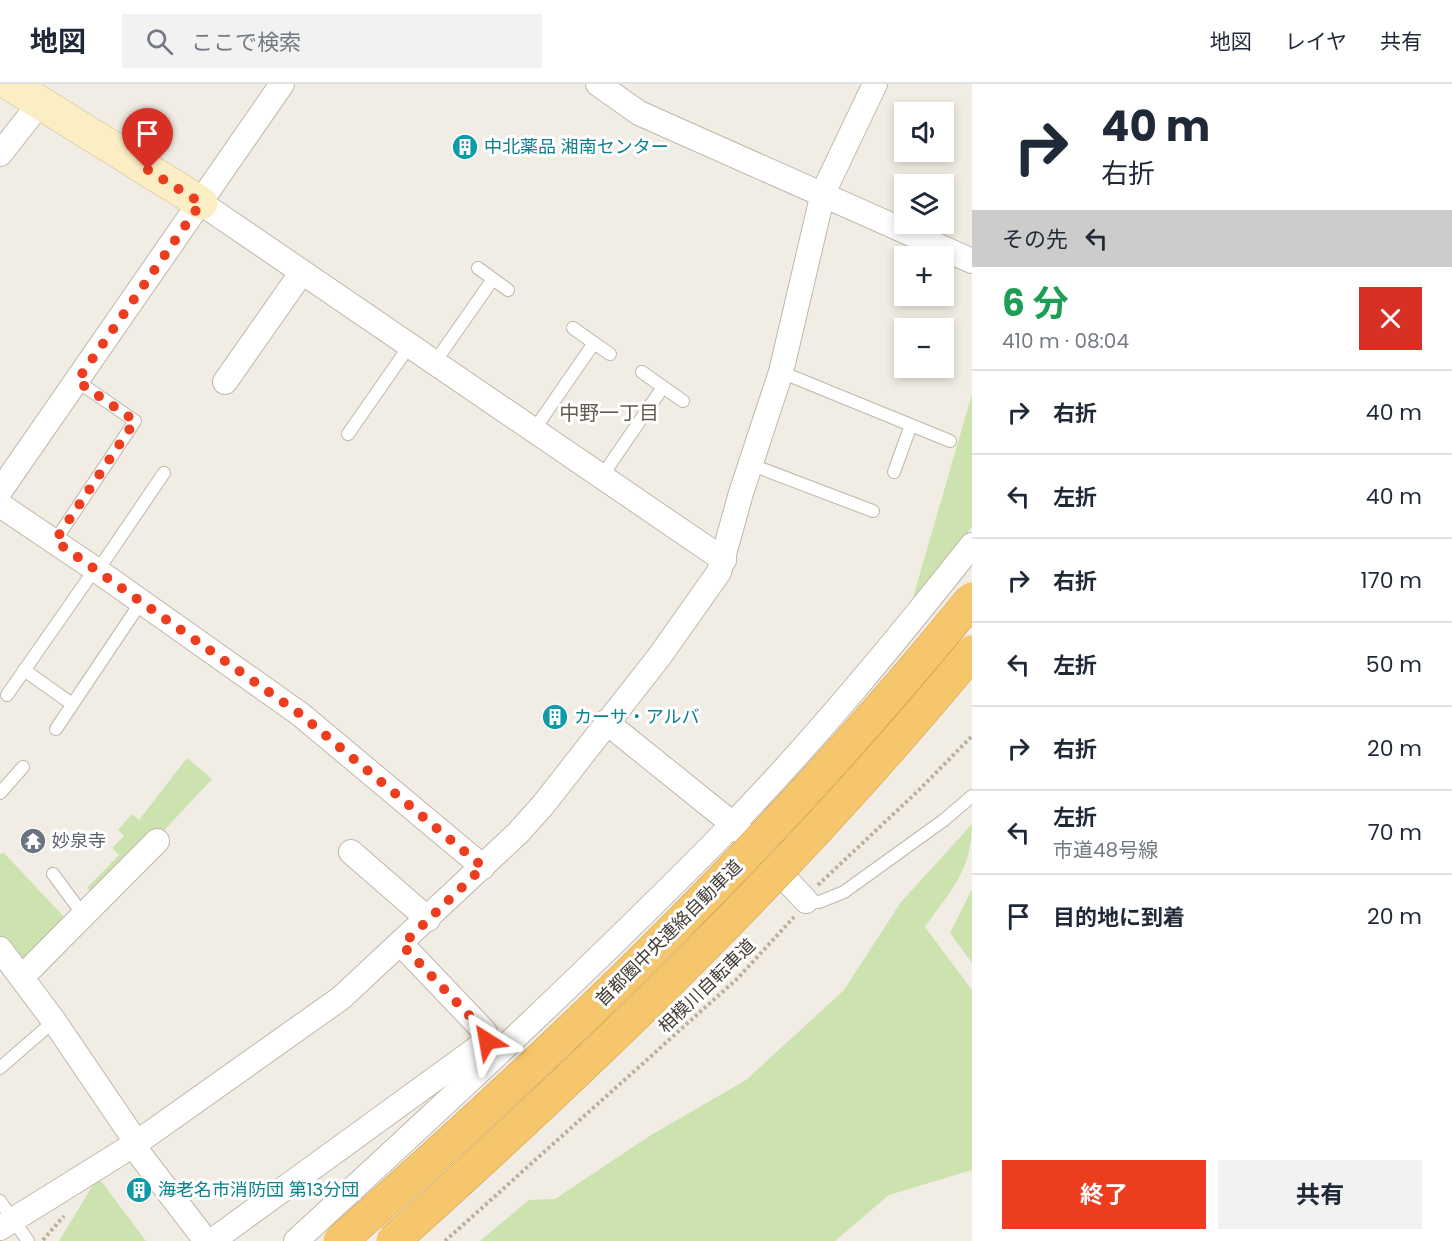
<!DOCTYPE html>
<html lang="ja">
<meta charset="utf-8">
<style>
body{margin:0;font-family:Poppins,"Noto Sans JP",sans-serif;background:#f2f2f3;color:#1f2937;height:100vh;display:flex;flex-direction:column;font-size:22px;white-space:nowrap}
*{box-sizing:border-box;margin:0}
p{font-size:20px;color:#747a83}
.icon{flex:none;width:33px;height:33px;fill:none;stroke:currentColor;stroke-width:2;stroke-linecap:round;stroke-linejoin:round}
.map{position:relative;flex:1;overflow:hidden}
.panel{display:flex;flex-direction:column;background:#fff;width:480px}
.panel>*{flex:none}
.hud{background:#fff;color:#1f2937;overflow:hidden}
.tools{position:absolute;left:894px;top:18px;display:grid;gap:12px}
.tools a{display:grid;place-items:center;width:60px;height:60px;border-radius:0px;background:#fff;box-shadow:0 3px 9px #0003;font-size:30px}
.pin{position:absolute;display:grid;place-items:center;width:51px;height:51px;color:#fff;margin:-62px -26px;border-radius:50% 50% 50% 0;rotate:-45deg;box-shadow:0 0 6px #0007}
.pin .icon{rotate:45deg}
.me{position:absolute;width:66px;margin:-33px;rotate:326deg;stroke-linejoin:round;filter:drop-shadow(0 0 4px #0008)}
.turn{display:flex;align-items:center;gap:21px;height:126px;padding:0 30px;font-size:27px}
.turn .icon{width:78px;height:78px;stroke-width:2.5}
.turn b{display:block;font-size:42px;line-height:51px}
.then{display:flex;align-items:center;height:57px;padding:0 30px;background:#0003;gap:12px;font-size:22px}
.round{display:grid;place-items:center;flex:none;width:63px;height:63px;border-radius:0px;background:#f2f2f3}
.head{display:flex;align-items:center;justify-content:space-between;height:102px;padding:0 30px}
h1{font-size:36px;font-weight:700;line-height:45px;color:#1e9e55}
.button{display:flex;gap:12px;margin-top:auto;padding:12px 30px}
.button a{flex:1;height:69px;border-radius:0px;background:#ed3d1f;color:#fff;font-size:24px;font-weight:700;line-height:69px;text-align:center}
.button a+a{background:#f2f2f3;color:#1f2937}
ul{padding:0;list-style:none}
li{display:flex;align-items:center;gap:18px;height:84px;padding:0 30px;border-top:2px solid #e0e1e3}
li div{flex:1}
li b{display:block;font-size:22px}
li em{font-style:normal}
header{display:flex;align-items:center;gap:36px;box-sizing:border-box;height:84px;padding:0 30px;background:#fff;border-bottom:2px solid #e0e1e3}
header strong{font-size:28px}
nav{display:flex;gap:33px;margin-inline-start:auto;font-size:21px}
.search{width:420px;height:54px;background:#f2f2f3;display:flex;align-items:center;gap:15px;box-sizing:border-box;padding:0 21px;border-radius:0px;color:#747a83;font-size:22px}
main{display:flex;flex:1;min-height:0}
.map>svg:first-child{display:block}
.green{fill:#cce3af}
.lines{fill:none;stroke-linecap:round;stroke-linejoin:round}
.lane-casing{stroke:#bfb7aa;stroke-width:14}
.street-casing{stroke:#bfb7aa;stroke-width:26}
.secondary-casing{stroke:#cebf96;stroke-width:34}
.path{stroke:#bcb09a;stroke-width:4;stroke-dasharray:3 3;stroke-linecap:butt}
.lane{stroke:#fff;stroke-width:12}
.street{stroke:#fff;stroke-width:24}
.secondary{stroke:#fbedc4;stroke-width:33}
.highway-bridge-casing{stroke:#d39a3c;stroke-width:34;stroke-linecap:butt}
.highway-bridge{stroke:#f5c66b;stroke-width:33}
.route{stroke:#ed3d1f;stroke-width:10;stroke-dasharray:0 18}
.labels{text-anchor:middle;stroke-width:6;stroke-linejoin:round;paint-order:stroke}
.culture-label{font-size:18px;fill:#0d838f;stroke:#fff;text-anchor:start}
.worship-label{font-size:18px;fill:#5b616d;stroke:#fff;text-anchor:start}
.street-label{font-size:18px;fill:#433d34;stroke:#fff}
.neighbourhood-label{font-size:20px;fill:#655b4c;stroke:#fff}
</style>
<header>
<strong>地図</strong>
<div class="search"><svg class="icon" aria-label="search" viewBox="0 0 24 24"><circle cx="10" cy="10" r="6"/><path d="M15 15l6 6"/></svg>ここで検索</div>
<nav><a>地図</a><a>レイヤ</a><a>共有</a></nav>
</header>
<main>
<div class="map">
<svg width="972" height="1157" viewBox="0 0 972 1157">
<rect width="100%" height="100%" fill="#f1ede4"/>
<g class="green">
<polygon points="972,310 972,443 912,517"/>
<polygon points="187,674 212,695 157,754 93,809 87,804 119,771 112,764 124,752 118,746 132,730 139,736"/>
<path d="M972,740C972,787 950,807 925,843L972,906V1086L889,1111L835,1157H480L529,1116L555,1115L651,1051L746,996L844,906L901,818Z"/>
<polygon points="3,768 67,836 24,876 17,875 0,856 0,771"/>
<polygon points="972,805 972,879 950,849"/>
<polygon points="98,1093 146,1157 59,1157"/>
</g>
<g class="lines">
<g class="lane-casing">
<g id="lane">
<polyline points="478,184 493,195"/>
<polyline points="594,259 610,270"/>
<polyline points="435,278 493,195 508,206"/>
<polyline points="642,288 663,303"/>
<polyline points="781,288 950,357"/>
<polyline points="534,346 594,259 573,244"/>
<polyline points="348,350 410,261"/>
<polyline points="752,381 873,427"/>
<polyline points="894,388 911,341"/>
<polyline points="602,392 663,303 683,317"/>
<polyline points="55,457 135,337 77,297"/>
<polyline points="98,486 164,389"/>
<polyline points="24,586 72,620"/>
<polyline points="7,611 95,485"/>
<polyline points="56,645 141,518"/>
<polyline points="0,709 23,683"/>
<polyline points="53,790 84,832"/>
<polyline points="806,817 819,818 844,808 944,736 972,712"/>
<polyline points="0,984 54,937"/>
<polyline points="0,1117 28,1157"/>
</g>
</g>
<g class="street-casing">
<g id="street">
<polyline points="598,0 639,29 972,177"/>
<polyline points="0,70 40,19"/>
<polyline points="201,119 724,476"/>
<polyline points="225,298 302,188"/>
<polyline points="0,407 282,0"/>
<polyline points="0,421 95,485 300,630 483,783"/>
<polyline points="606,638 739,745 806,817"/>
<polyline points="351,768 428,835"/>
<polyline points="0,865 54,937 130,1049 141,1072 206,1157"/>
<polyline points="22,893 157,757"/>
<polyline points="0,1144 135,1060 341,914 518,749 543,721 659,573 719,488 741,409 781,288 823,109 875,0"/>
<polyline points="212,1157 487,957 485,948 402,861"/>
<path d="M296,1157C445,1020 593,883 734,739C819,651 897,556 972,461"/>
</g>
</g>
<g class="secondary-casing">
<polyline id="secondary" points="10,0 201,119"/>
</g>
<g class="path">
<polyline points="818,801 920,705 972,652"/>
<polyline points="43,1156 64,1132"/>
<polyline points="445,1157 738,894 794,833"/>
</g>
<use href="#lane" class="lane"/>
<use href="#street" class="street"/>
<use href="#secondary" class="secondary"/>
<g class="highway-bridge-casing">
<g id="highway-bridge">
<path d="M340,1157C566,958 782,749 972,515"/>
<path d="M393,1157C598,973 797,781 972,568"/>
</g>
</g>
<use href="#highway-bridge" class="highway-bridge"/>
</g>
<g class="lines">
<polyline class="route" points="148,86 201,119 77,297 135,337 55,457 300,630 483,783 402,861 485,948 487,957"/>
</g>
<defs>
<g id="building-disc" transform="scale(1.35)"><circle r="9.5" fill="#0f9aa8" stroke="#fff"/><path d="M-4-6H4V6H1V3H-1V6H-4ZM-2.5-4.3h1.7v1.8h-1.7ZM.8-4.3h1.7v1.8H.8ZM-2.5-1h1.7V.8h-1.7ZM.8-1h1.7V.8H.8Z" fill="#fff"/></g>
<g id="temple-disc" transform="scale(1.35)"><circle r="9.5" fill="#6b7280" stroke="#fff"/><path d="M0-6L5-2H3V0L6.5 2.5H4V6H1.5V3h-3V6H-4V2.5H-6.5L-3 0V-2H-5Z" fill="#fff"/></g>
</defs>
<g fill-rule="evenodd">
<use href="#building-disc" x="465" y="63"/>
<use href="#building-disc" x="555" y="633"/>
<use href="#temple-disc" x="33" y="757"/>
<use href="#building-disc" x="139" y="1106"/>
</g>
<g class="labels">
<g class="culture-label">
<text x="484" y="69">中北薬品 湘南センター</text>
<text x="574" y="639">カーサ・アルバ</text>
<text x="158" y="1112">海老名市消防団 第13分団</text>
</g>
<g class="worship-label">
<text x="52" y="763">妙泉寺</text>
</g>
<g class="street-label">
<text transform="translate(669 849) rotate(-45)" y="6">首都圏中央連絡自動車道</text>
<text transform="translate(707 902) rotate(-44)" y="6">相模川自転車道</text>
</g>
<g class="neighbourhood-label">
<text x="609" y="336">中野一丁目</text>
</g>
</g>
</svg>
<div class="tools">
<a><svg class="icon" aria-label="sound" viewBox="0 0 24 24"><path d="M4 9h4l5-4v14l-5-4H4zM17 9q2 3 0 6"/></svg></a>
<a><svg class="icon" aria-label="layers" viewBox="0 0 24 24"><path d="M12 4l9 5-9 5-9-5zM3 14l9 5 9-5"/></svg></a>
<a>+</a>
<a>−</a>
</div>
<div class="pin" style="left:148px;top:86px;background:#d93025"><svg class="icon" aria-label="arrive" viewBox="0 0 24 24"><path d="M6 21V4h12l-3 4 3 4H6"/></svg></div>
<svg class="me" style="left:487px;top:957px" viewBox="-20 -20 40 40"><path d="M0-17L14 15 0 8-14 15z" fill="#ed3d1f" stroke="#fff" stroke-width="4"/></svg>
</div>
<section class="panel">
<div class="hud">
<div class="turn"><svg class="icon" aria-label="right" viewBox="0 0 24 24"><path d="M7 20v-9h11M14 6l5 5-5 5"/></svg><div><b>40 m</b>右折</div></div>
<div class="then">その先<svg class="icon" aria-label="left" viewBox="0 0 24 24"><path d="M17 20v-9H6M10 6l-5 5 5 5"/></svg></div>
</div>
<div class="head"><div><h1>6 分</h1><p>410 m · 08:04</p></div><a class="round" style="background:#d93025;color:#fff"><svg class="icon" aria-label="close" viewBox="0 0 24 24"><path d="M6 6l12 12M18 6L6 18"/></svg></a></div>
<ul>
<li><svg class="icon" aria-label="right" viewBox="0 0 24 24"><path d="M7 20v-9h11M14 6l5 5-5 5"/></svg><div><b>右折</b></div><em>40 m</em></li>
<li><svg class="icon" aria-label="left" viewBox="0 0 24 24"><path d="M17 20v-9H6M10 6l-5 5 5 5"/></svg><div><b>左折</b></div><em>40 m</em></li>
<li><svg class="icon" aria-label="right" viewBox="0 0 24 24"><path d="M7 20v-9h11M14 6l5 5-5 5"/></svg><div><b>右折</b></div><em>170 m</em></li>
<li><svg class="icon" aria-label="left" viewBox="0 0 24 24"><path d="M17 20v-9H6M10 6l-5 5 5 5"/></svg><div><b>左折</b></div><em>50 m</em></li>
<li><svg class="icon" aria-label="right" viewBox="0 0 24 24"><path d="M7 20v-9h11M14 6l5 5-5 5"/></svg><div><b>右折</b></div><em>20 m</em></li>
<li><svg class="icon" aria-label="left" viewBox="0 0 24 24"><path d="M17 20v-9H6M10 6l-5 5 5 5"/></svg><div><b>左折</b><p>市道48号線</p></div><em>70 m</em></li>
<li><svg class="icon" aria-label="arrive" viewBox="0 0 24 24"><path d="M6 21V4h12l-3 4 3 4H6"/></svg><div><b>目的地に到着</b></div><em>20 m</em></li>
</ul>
<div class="button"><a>終了</a><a>共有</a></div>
</section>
</main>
